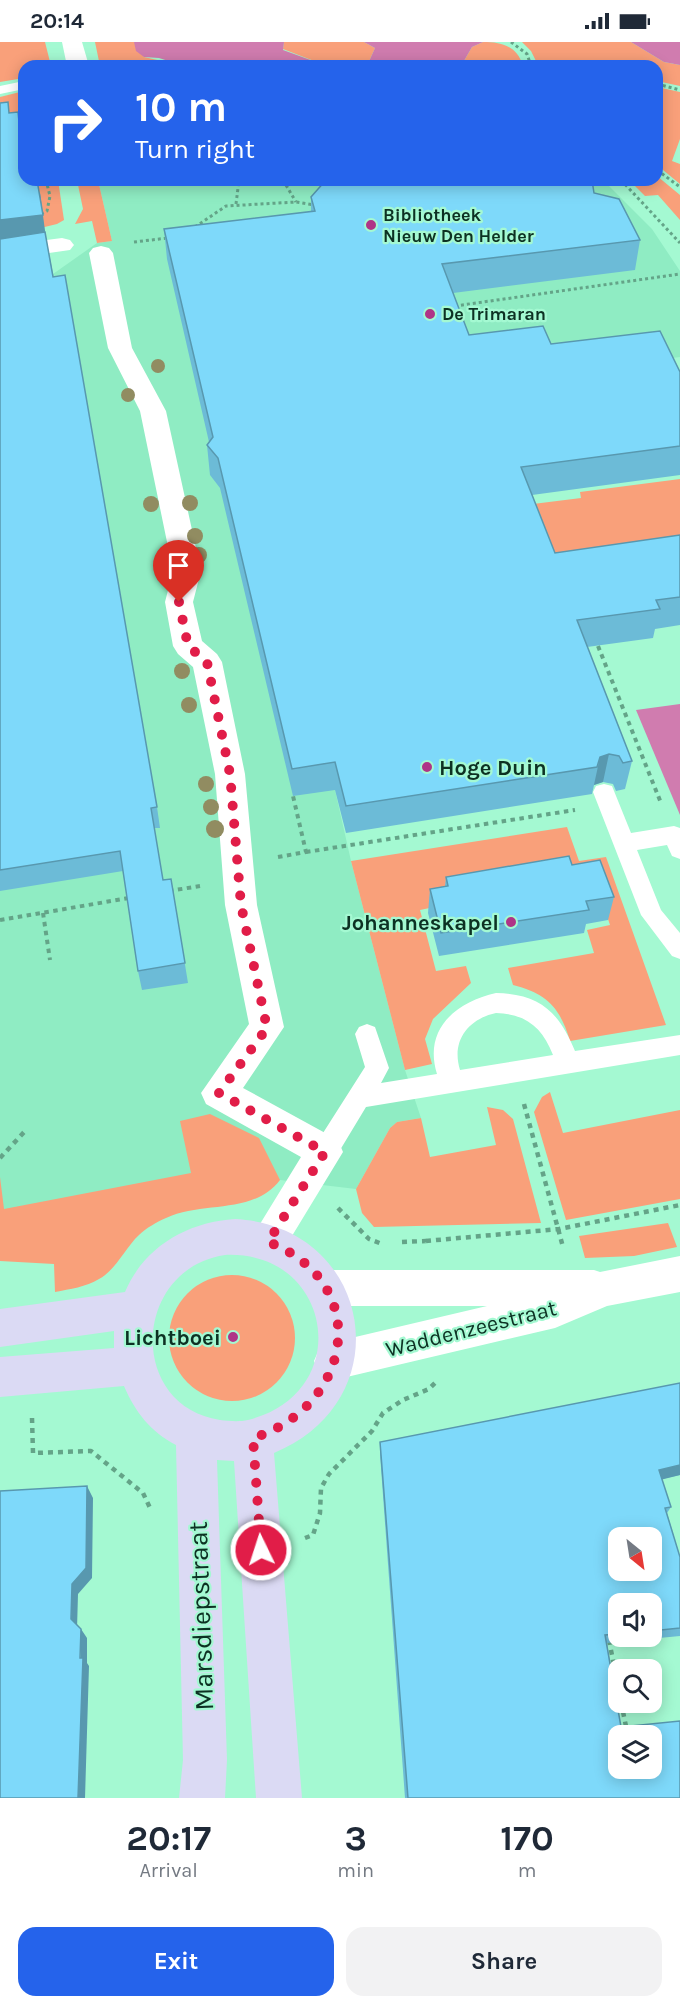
<!DOCTYPE html>
<style>
body{margin:0;font-family:Karla,sans-serif;background:#f2f2f3;color:#1f2937;height:100vh;display:flex;flex-direction:column;font-size:22px;white-space:nowrap}
*{box-sizing:border-box;margin:0}
p{font-size:20px;color:#747a83}
.icon{flex:none;width:33px;height:33px;fill:none;stroke:currentColor;stroke-width:2;stroke-linecap:round;stroke-linejoin:round}
.map{position:relative;height:1756px;overflow:hidden}
.drawer{display:flex;flex-direction:column;background:#fff;flex:1}
.drawer>*{flex:none}
.guide{position:absolute;left:18px;top:18px;width:645px;height:126px;border-radius:18px;box-shadow:0 3px 15px #0003;background:#2563eb;color:#fff;overflow:hidden}
.needle{width:39px;rotate:150deg}
.buttons{position:absolute;left:608px;top:1485px;display:grid;gap:12px}
.buttons a{display:grid;place-items:center;width:54px;height:54px;border-radius:12px;background:#fff;box-shadow:0 3px 15px #0003;font-size:30px}
.pin{position:absolute;display:grid;place-items:center;width:51px;height:51px;color:#fff;margin:-62px -26px;border-radius:50% 50% 50% 0;rotate:-45deg;box-shadow:0 0 6px #0007}
.pin .icon{rotate:45deg}
.me{position:absolute;width:66px;margin:-33px;rotate:356deg;stroke-linejoin:round;filter:drop-shadow(0 0 4px #0008)}
.turn{display:flex;align-items:center;gap:21px;height:126px;padding:0 18px;font-size:27px}
.turn .icon{width:78px;height:78px;stroke-width:2.5}
.turn b{display:block;font-size:42px;line-height:51px}
.eta{display:flex;justify-content:space-evenly;align-items:center;height:102px;text-align:center}
.eta b{font-size:36px;font-weight:700;line-height:42px}
.cta{display:flex;gap:12px;margin-top:auto;padding:12px 18px}
.cta a{flex:1;height:69px;border-radius:18px;background:#2563eb;color:#fff;font-size:24px;font-weight:700;line-height:69px;text-align:center}
.cta a+a{background:#f2f2f3;color:#1f2937}
.status{display:flex;justify-content:space-between;align-items:center;height:42px;padding:0 30px;background:#fff;direction:ltr}
.status svg{height:16px;fill:currentColor}
.map>svg:first-child{display:block}
.built{fill:#8fecc3}
.green{fill:#f9a07a}
.water{fill:#d07caf}
.lines{fill:none;stroke-linecap:round;stroke-linejoin:round}
.path-far2{stroke:#64a488;stroke-width:3;stroke-dasharray:3 3;stroke-linecap:butt}
.path-far1{stroke:#64a488;stroke-width:4;stroke-dasharray:4.5 4.5;stroke-linecap:butt}
.path{stroke:#64a488;stroke-width:4.5;stroke-dasharray:5 5;stroke-linecap:butt}
.service{fill:#fff;fill-rule:evenodd}
.minor{fill:#fff;fill-rule:evenodd}
.tertiary{fill:#fff;fill-rule:evenodd}
.secondary{fill:#dbdaf4;fill-rule:evenodd}
.tree{fill:#918c61}
.wall{fill:#6cbbd7;fill-rule:evenodd}
.shaded-wall{fill:#5898af}
.building{fill:#7ed9fa;stroke:#5898af;stroke-width:1.5;fill-rule:evenodd}
.route{stroke:#e11d48;stroke-width:10;stroke-dasharray:0 18}
.poi-dot{fill:#af3487;stroke:#a4f9d2;stroke-width:2}
.labels{text-anchor:middle;stroke-width:4.5;stroke-linejoin:round;paint-order:stroke}
.far-poi-label{font-size:18px;font-weight:bold;fill:#0d3123;stroke:#a4f9d2;text-anchor:start}
.poi-label{font-size:22px;font-weight:bold;fill:#0d3123;stroke:#a4f9d2;text-anchor:end}
.street-label{font-size:22px;fill:#0d3123;stroke:#a4f9d2}
.near-street-label{font-size:27px;fill:#0d3123;stroke:#a4f9d2}
</style>
<div class="status"><b>20:14</b><svg viewBox="0 0 49 12"><path d="M0 12V9h3v3zM5 12V6h3v6zM10 12V3h3v9zM15 12V0h3v12zM26 1h20v11H26zM47 4h2v5h-2z"/></svg></div>
<div class="map">
<svg width="680" height="1756" viewBox="0 0 680 1756">
<rect width="100%" height="100%" fill="#a4f9d2"/>
<polygon class="built" points="98,138 603,138 652,187 680,229 680,315 474,342 335,748 351,819 405,1028 421,1076 397,1080 390,1086 356,1147 280,1138 0,1169 0,238 53,232 97,201 112,199"/>
<g class="green">
<polygon points="0,0 45,0 51,24 24,24 24,36 0,40"/>
<polygon points="95,0 134,0 144,15 184,24 100,24"/>
<polygon points="284,0 364,0 375,6 367,24 327,24 283,7"/>
<path d="M483,0C502,0 517,4 523,24H461L472,5Z"/>
<polygon points="522,0 631,0 664,20 680,23 680,44 657,39 657,24 587,24 568,20 538,23 531,9"/>
<polygon points="657,45 680,50 680,97 672,119 680,122 680,142 657,123"/>
<polygon points="24,49 24,109 0,84 0,55"/>
<polygon points="657,134 680,153 680,178 658,153 645,154 629,138 657,138"/>
<polygon points="33,138 58,138 64,178 57,182 32,188 0,168"/>
<polygon points="77,138 98,138 112,199 97,201 92,179 75,182 83,167"/>
<polygon points="680,437 680,510 552,535 525,463 581,456 580,450"/>
<path d="M567,785L579,819L606,815L666,983L570,999C560,966 548,952 513,943L508,926L594,911L587,888L610,883L593,832L420,868L436,929L466,924L471,941L433,977L425,997L432,1022L405,1028L351,819Z"/>
<polygon points="550,1050 563,1091 680,1068 680,1157 566,1178 534,1070 542,1055"/>
<polygon points="487,1065 503,1068 513,1077 541,1181 374,1185 362,1171 356,1147 390,1086 397,1080 421,1076 430,1115 496,1103"/>
<path d="M210,1072L259,1096L280,1138C253,1173 204,1159 166,1176C157,1180 146,1186 139,1193C125,1206 116,1228 99,1237C86,1245 70,1247 55,1250L54,1222L0,1219V1135L4,1167L191,1131L180,1079Z"/>
<polygon points="668,1181 677,1205 634,1214 585,1216 579,1194"/>
<circle cx="232" cy="1296" r="63"/>
</g>
<g class="water">
<polygon points="134,0 284,0 283,8 327,24 184,24 159,16 144,15 136,9"/>
<polygon points="364,0 483,0 472,5 461,24 367,24 375,6"/>
<polygon points="631,0 680,0 680,23 664,20"/>
<polygon points="680,662 680,773 636,668"/>
</g>
<g class="lines">
<g class="path-far2">
<polyline points="511,0 527,12 531,24"/>
<polyline points="558,24 576,24"/>
<polyline points="657,42 680,48"/>
<polyline points="657,128 680,145"/>
<polyline points="283,138 296,160"/>
<polyline points="621,138 680,201"/>
<polyline points="236,162 239,138"/>
<polyline points="41,172 47,169 50,154 46,138"/>
<polyline points="195,185 226,164 296,160 314,163"/>
<polyline points="134,200 168,196"/>
<polyline points="455,264 680,232"/>
</g>
<g class="path-far1">
<polyline points="598,604 661,761"/>
<polyline points="306,810 575,768"/>
<polyline points="278,815 306,810 293,754"/>
<polyline points="169,849 200,844"/>
<polyline points="43,871 50,918"/>
<polyline points="0,878 129,856"/>
</g>
<g class="path">
<polyline points="524,1062 563,1205"/>
<polyline points="0,1116 26,1088"/>
<polyline points="338,1166 369,1197 382,1202"/>
<polyline points="426,1199 559,1187 680,1163"/>
<polyline points="402,1200 426,1199 427,1203"/>
<polyline points="32,1376 33,1411 91,1409 143,1451 151,1468"/>
<polyline points="305,1496 313,1493 320,1471 321,1446 329,1432 372,1389 383,1371 403,1358 429,1347 436,1340"/>
<polyline points="609,1598 618,1644"/>
<polyline points="621,1660 628,1694"/>
</g>
<g class="service">
<polygon points="24,39 24,47 0,52 0,44"/>
<polygon points="604,742 612,744 631,791 674,784 680,786 680,817 672,814 667,803 637,808 661,868 680,891 680,917 672,914 641,873 593,750 596,744"/>
<path d="M496,951C540,952 559,970 575,1009L680,993V1013L366,1065L334,1118L325,1121L316,1118L313,1110L316,1102L365,1025L355,992L359,985L367,982L375,985L389,1026L381,1041L437,1032C423,987 456,960 496,951ZM496,971C526,972 542,985 553,1013L460,1028C451,999 468,977 496,971Z"/>
</g>
<g class="minor">
<polygon points="62,0 82,0 89,24 67,24"/>
<polygon points="62,196 70,198 74,203 70,208 0,218 0,204"/>
<polygon points="101,204 109,206 113,211 132,306 166,369 201,529 193,560 202,599 217,612 222,620 245,732 257,863 284,985 243,1046 338,1098 343,1110 281,1212 268,1218 255,1212 249,1200 301,1115 206,1062 201,1051 249,982 225,863 215,732 193,625 178,612 173,604 165,560 173,529 140,369 108,306 89,211 93,206"/>
</g>
<polygon class="tertiary" points="680,1214 680,1250 607,1264 555,1286 334,1338 320,1333 314,1319 320,1305 334,1300 487,1264 326,1264 313,1259 307,1246 313,1233 326,1228 594,1228 600,1230"/>
<path class="secondary" d="M235,1177C372,1184 403,1358 274,1411L302,1756H256L234,1419L217,1418L227,1718L225,1756H179L183,1718L176,1403C151,1390 135,1370 124,1344L0,1355V1315L114,1306V1289L0,1305V1267L125,1250C144,1205 187,1180 235,1177ZM225,1213C333,1208 356,1351 248,1378C239,1380 229,1379 220,1378C127,1364 132,1227 225,1213Z"/>
</g>
<g class="tree">
<circle cx="158" cy="324" r="7"/>
<circle cx="128" cy="353" r="7"/>
<circle cx="190" cy="461" r="8"/>
<circle cx="151" cy="462" r="8"/>
<circle cx="195" cy="494" r="8"/>
<circle cx="199" cy="513" r="8"/>
<circle cx="182" cy="629" r="8"/>
<circle cx="189" cy="663" r="8"/>
<circle cx="206" cy="742" r="8"/>
<circle cx="211" cy="765" r="8"/>
<circle cx="215" cy="787" r="9"/>
</g>
<g class="wall">
<polygon points="0,61 10,71 18,70 21,88 24,138 46,196 157,765 160,786 154,786 163,838 171,837 188,941 142,948 138,929 123,829 0,849"/>
<polygon points="594,151 640,198 635,228 453,251 469,293 551,302 680,330 680,433 532,453 555,511 680,493 680,583 655,587 653,596 587,605 632,719 625,747 616,749 613,742 603,740 594,743 592,752 346,791 335,748 293,754 220,446 210,433 207,403 209,400 167,217 164,187 311,170 311,155"/>
<polygon points="572,823 614,855 608,878 586,882 584,891 439,914 428,871 430,847 445,844 446,835"/>
<path d="M380,1400L680,1433L662,1437L671,1465L667,1471L680,1515V1594L607,1601L621,1685L680,1756H405L380,1412ZM618,1562H651V1594H618Z"/>
</g>
<g class="shaded-wall">
<polygon points="40,151 46,196 0,202 0,178"/>
<polygon points="609,712 603,740 594,743 592,752 600,715"/>
<polygon points="680,1423 680,1433 652,1440 659,1428"/>
<polygon points="87,1444 93,1456 92,1536 78,1552 77,1587 71,1577 72,1542"/>
<polygon points="81,1587 87,1596 87,1621 89,1624 85,1756 78,1756"/>
</g>
<g class="building">
<polygon points="8,60 9,71 18,70 20,89 24,88 24,138 37,138 43,173 0,178 0,61"/>
<polygon points="326,138 592,138 594,151 619,157 640,198 442,222 469,293 543,284 551,302 660,289 680,330 680,404 521,425 555,511 680,493 680,555 656,558 660,567 577,578 632,719 623,721 619,714 609,712 600,715 597,725 346,764 335,720 292,727 218,416 207,403 213,395 164,187 315,169 311,155"/>
<polygon points="45,190 53,235 65,233 157,765 151,766 163,838 171,837 185,921 138,929 120,809 0,828 0,197"/>
<polygon points="569,814 572,823 600,818 614,855 586,859 589,868 441,891 430,847 448,844 446,835"/>
<path d="M680,1341V1423L659,1428L671,1465L665,1466L680,1515V1586L651,1589V1562H618V1592L605,1593L621,1685L680,1679V1756H408L380,1400ZM618,1496H651V1528H618ZM618,1694H651V1726H618Z"/>
<polygon points="87,1444 86,1526 72,1542 71,1577 81,1587 80,1616 83,1616 78,1756 0,1756 0,1449"/>
</g>
<g class="lines">
<path class="route" d="M179,560L188,604L207,620L230,732L241,863L267,986L219,1051L325,1110L268,1200C373,1240 354,1364 253,1396L261,1508"/>
</g>
<g class="poi-dot">
<circle cx="371" cy="183" r="6"/>
<circle cx="430" cy="272" r="6"/>
<circle cx="427" cy="725" r="6"/>
<circle cx="511" cy="880" r="6"/>
<circle cx="233" cy="1295" r="6"/>
</g>
<g class="labels">
<g class="far-poi-label">
<text x="383" y="179">Bibliotheek<tspan x="383" dy="21">Nieuw Den Helder</tspan></text>
<text x="442" y="278">De Trimaran</text>
</g>
<g class="poi-label">
<text x="439" y="733" text-anchor="start">Hoge Duin</text>
<text x="499" y="888">Johanneskapel</text>
<text x="221" y="1303">Lichtboei</text>
</g>
<g class="street-label">
<text transform="translate(471 1286) rotate(-14)" y="8">Waddenzeestraat</text>
</g>
<g class="near-street-label">
<text transform="translate(201 1574) rotate(-92)" y="9">Marsdiepstraat</text>
</g>
</g>
</svg>
<div class="buttons">
<a><svg class="needle" viewBox="-14 -14 28 28"><path d="M0-13l5 13h-10z" fill="#e53935"/><path d="M0 13l5-13h-10z" fill="#747a83"/></svg></a>
<a><svg class="icon" aria-label="sound" viewBox="0 0 24 24"><path d="M4 9h4l5-4v14l-5-4H4zM17 9q2 3 0 6"/></svg></a>
<a><svg class="icon" aria-label="search" viewBox="0 0 24 24"><circle cx="10" cy="10" r="6"/><path d="M15 15l6 6"/></svg></a>
<a><svg class="icon" aria-label="layers" viewBox="0 0 24 24"><path d="M12 4l9 5-9 5-9-5zM3 14l9 5 9-5"/></svg></a>
</div>
<div class="pin" style="left:179px;top:560px;background:#d93025"><svg class="icon" aria-label="arrive" viewBox="0 0 24 24"><path d="M6 21V4h12l-3 4 3 4H6"/></svg></div>
<svg class="me" style="left:261px;top:1508px" viewBox="-20 -20 40 40"><circle r="17" fill="#e11d48" stroke="#fff" stroke-width="3"/><path d="M0-11L8 9 0 5-8 9z" fill="#fff"/></svg>
<div class="guide">
<div class="turn"><svg class="icon" aria-label="right" viewBox="0 0 24 24"><path d="M7 20v-9h11M14 6l5 5-5 5"/></svg><div><b>10 m</b>Turn right</div></div>
</div>
</div>
<section class="drawer">
<div class="eta">
<div><b>20:17</b><p>Arrival</p></div>
<div><b>3</b><p>min</p></div>
<div><b>170</b><p>m</p></div>
</div>
<div class="cta"><a>Exit</a><a>Share</a></div>
</section>
